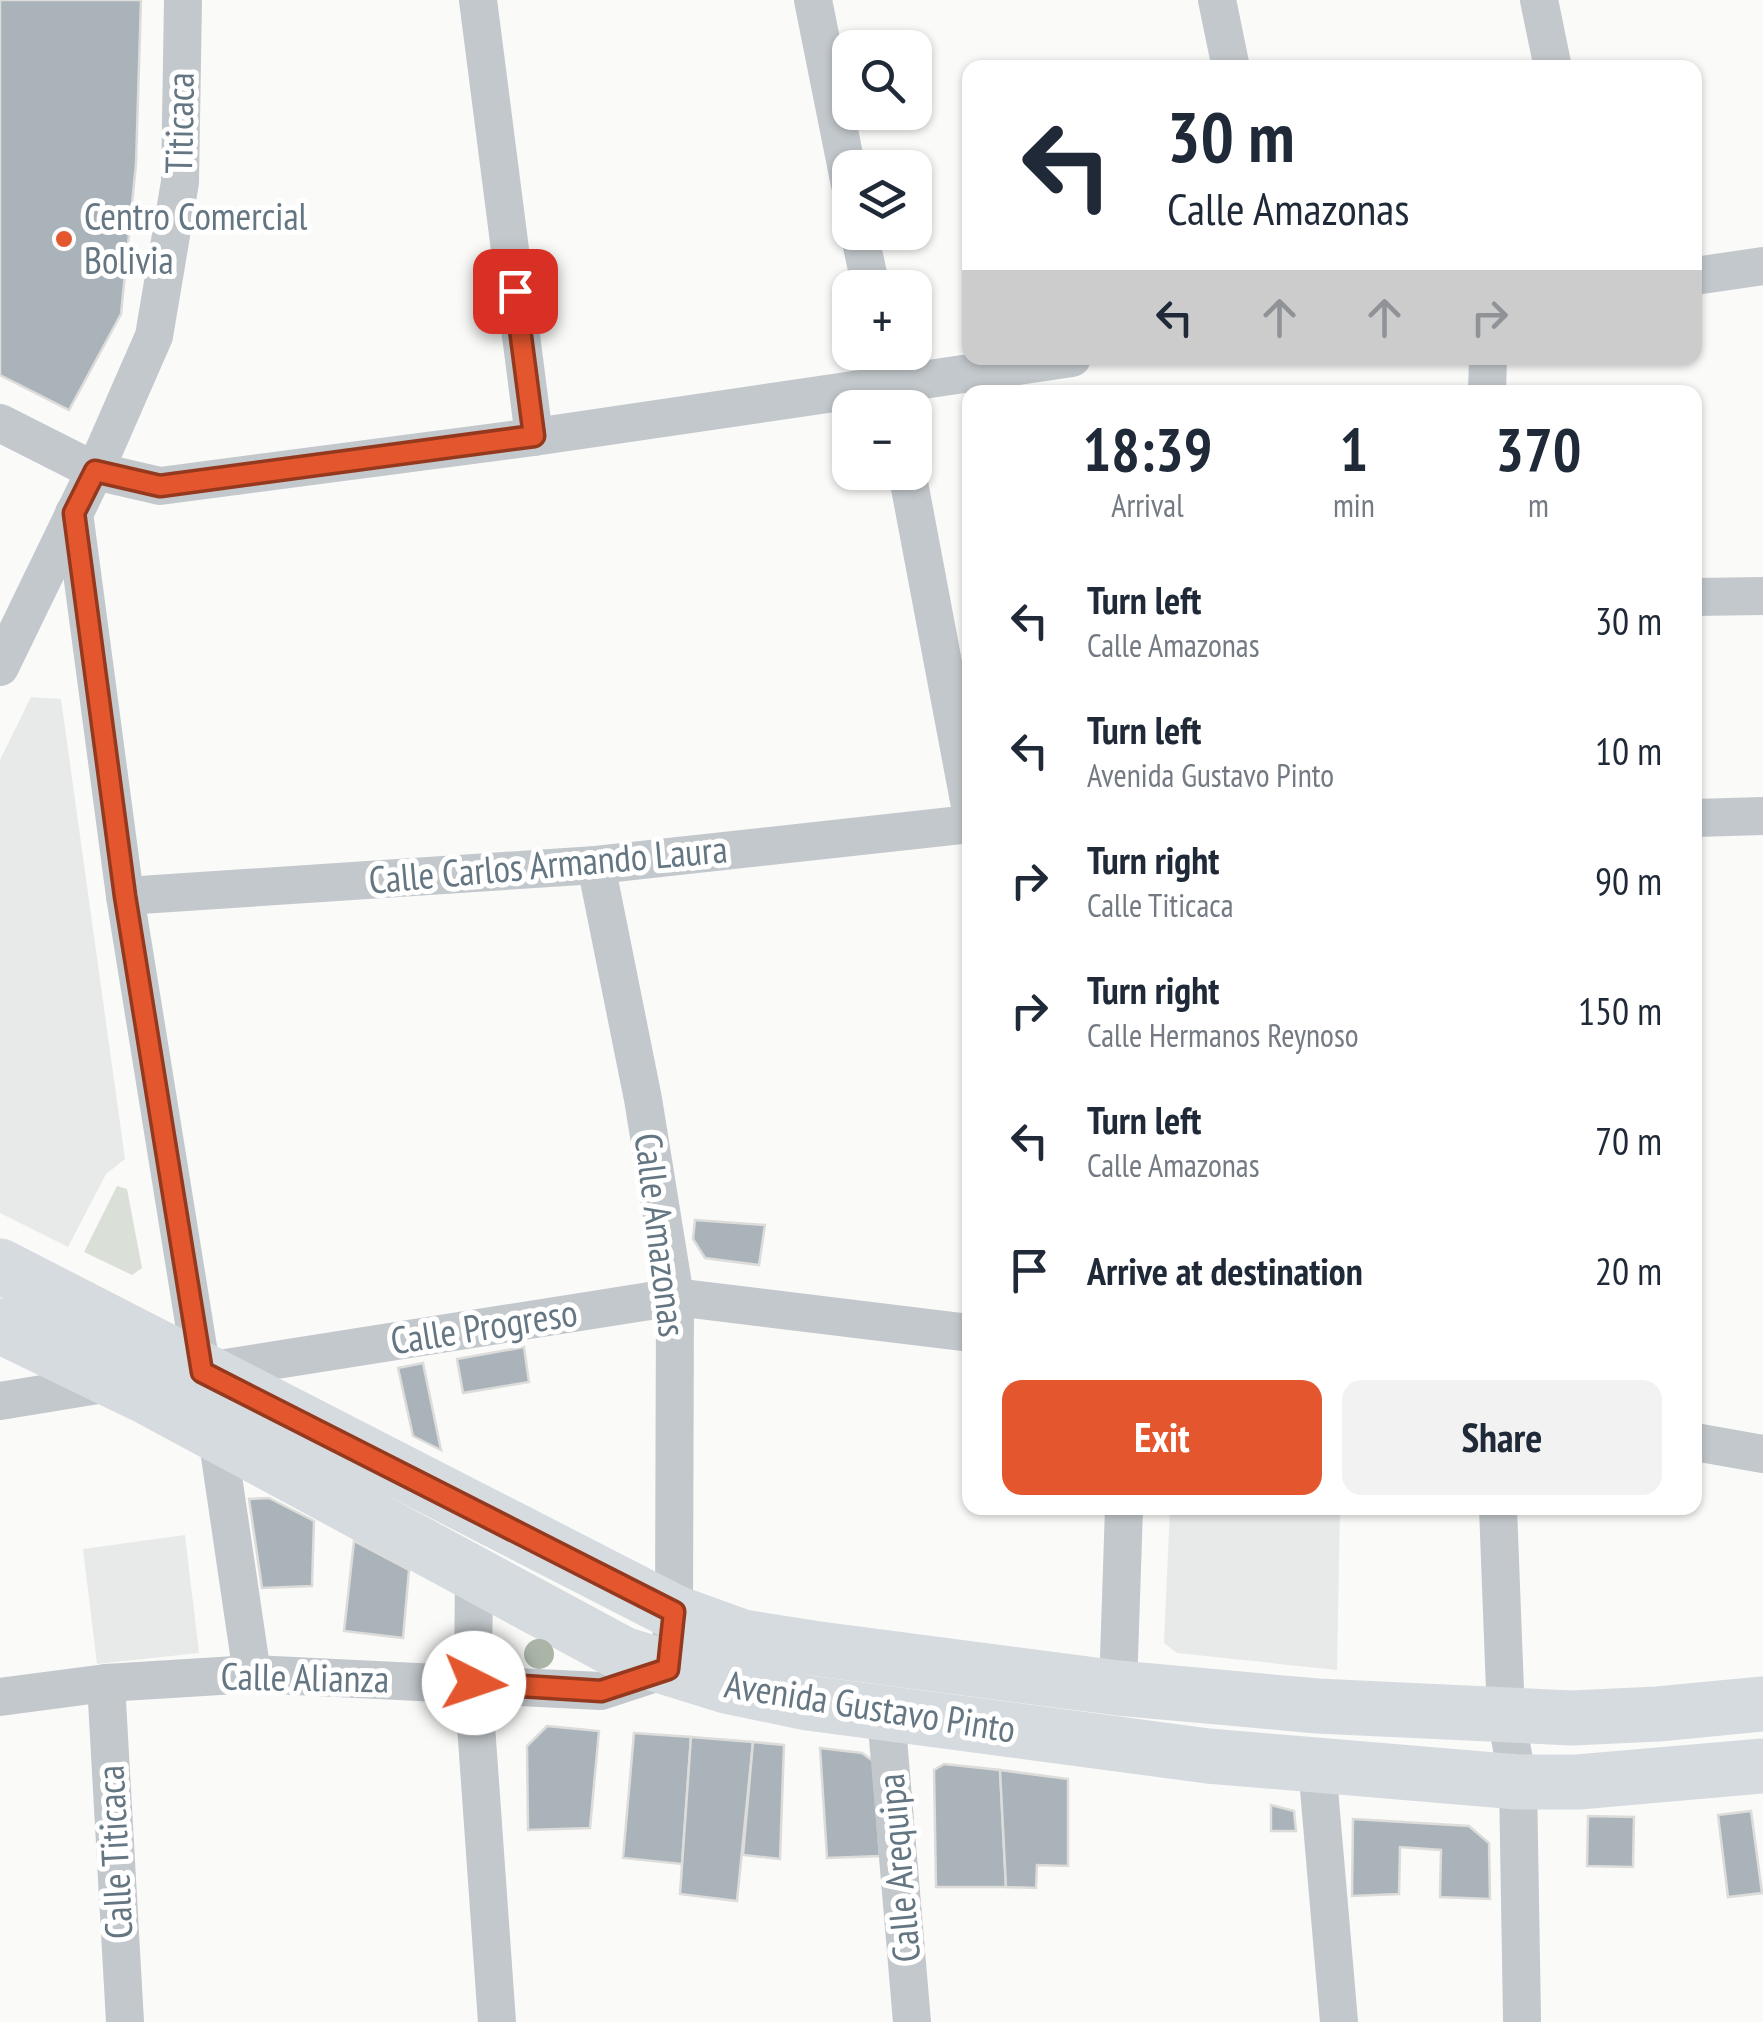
<!DOCTYPE html>
<meta charset="utf-8">
<style>
body{margin:0;font-family:"PT Sans Narrow",sans-serif;background:#f2f2f3;color:#1f2937;height:100vh;display:flex;flex-direction:column;font-size:38px;white-space:nowrap}
*{box-sizing:border-box;margin:0}
p{font-size:32px;color:#747a83}
.icon{flex:none;width:55px;height:55px;fill:none;stroke:currentColor;stroke-width:2;stroke-linecap:round;stroke-linejoin:round}
.map{position:relative;flex:1;overflow:hidden}
.side{position:absolute;left:962px;top:385px;width:740px;height:1130px;display:flex;flex-direction:column;background:#fff;border-radius:20px;box-shadow:0 2px 8px #0004}
.side>*{flex:none}
.guide{position:absolute;left:962px;top:60px;width:740px;height:305px;border-radius:20px;box-shadow:0 2px 8px #0004;background:#fff;color:#1f2937;overflow:hidden}
.tools{position:absolute;left:832px;top:30px;display:grid;gap:20px}
.tools a{display:grid;place-items:center;width:100px;height:100px;border-radius:20px;background:#fff;box-shadow:0 2px 8px #0004;font-size:50px}
.pin{position:absolute;display:grid;place-items:center;width:85px;height:85px;color:#fff;margin:-42px;border-radius:20px;box-shadow:0 5px 15px #0006}
.me{position:absolute;width:110px;margin:-55px;rotate:94deg;stroke-linejoin:round;filter:drop-shadow(0 0 8px #0008)}
.turn{display:flex;align-items:center;gap:35px;height:210px;padding:0 40px;font-size:45px}
.turn .icon{width:130px;height:130px;stroke-width:2.5}
.turn b{display:block;font-size:70px;line-height:85px}
.lanes{display:flex;align-items:center;height:95px;padding:0 40px;background:#0003;justify-content:center;gap:50px;direction:ltr}
.lanes .off{opacity:.35}
.eta{display:flex;justify-content:space-evenly;align-items:center;height:170px;text-align:center}
.eta b{font-size:60px;font-weight:700;line-height:70px}
.primary-button{display:flex;gap:20px;margin-top:auto;padding:20px 40px}
.primary-button a{flex:1;height:115px;border-radius:20px;background:#e4572e;color:#fff;font-size:40px;font-weight:700;line-height:115px;text-align:center}
.primary-button a+a{background:#f2f2f3;color:#1f2937}
ul{padding:0;list-style:none}
li{display:flex;align-items:center;gap:30px;height:130px;padding:0 40px}
li div{flex:1}
li b{display:block;font-size:38px}
li em{font-style:normal}
.map>svg:first-child{display:block}
.built{fill:#e8e9e9}
.green{fill:#dadfd7}
.building{fill:#aab3b9;stroke:#dcdcda;stroke-width:2.5}
.lines{fill:none;stroke-linecap:round;stroke-linejoin:round}
.street{stroke:#c3c8cc;stroke-width:38}
.secondary{stroke:#d6dbdf;stroke-width:55}
.tree{fill:#aab4a7}
.route-casing{stroke:#94391e;stroke-width:25}
.route{stroke:#e4572e;stroke-width:18}
.poi-dot{fill:#e4572e;stroke:#fff;stroke-width:4}
.labels{text-anchor:middle;stroke-width:10;stroke-linejoin:round;paint-order:stroke}
.street-label{font-size:38px;fill:#657683;stroke:#fff}
.poi-label{font-size:38px;fill:#657683;stroke:#fff;text-anchor:start}
</style>
<div class="map">
<svg width="1763" height="2022" viewBox="0 0 1763 2022">
<rect width="100%" height="100%" fill="#fafaf8"/>
<g class="built">
<polygon points="31,697 61,699 125,1159 106,1174 68,1247 0,1213 0,760"/>
<polygon points="1170,1508 1340,1508 1337,1670 1177,1653 1164,1643"/>
<polygon points="185,1535 199,1653 97,1664 83,1549"/>
</g>
<polygon class="green" points="117,1186 127,1189 142,1268 132,1275 84,1252"/>
<g class="building">
<polygon points="0,0 141,0 136,164 121,314 69,410 0,375"/>
<polygon points="695,1220 765,1225 759,1265 705,1258 693,1239"/>
<polygon points="524,1347 529,1382 463,1393 457,1359"/>
<polygon points="423,1363 441,1450 413,1436 398,1368"/>
<polygon points="269,1498 314,1521 312,1586 262,1588 249,1499"/>
<polygon points="354,1541 409,1570 403,1638 344,1631"/>
<polygon points="547,1726 599,1731 590,1828 528,1830 527,1746"/>
<polygon points="634,1733 691,1737 682,1864 623,1858"/>
<polygon points="691,1737 753,1742 737,1901 680,1894"/>
<polygon points="753,1742 784,1745 780,1859 743,1855"/>
<polygon points="820,1748 862,1753 873,1761 880,1856 827,1858"/>
<polygon points="944,1764 1000,1770 1006,1887 936,1887 934,1770"/>
<polygon points="1000,1770 1068,1779 1068,1866 1037,1865 1036,1888 1006,1887"/>
<polygon points="1271,1805 1294,1811 1296,1831 1271,1831"/>
<polygon points="1751,1811 1762,1893 1728,1897 1718,1815"/>
<polygon points="1588,1816 1634,1817 1633,1867 1587,1866"/>
<polygon points="1353,1819 1469,1826 1489,1843 1490,1899 1440,1897 1441,1850 1400,1847 1399,1894 1352,1896"/>
</g>
<g class="lines">
<g class="street">
<polyline points="478,0 534,437"/>
<polyline points="813,0 850,185"/>
<polyline points="1217,0 1231,68"/>
<polyline points="1539,0 1553,68"/>
<polyline points="859,232 871,288"/>
<polyline points="1695,276 1763,266"/>
<polyline points="1487,392 1488,358"/>
<polyline points="0,423 95,471 160,486 534,437 1072,358"/>
<polyline points="907,472 970,806"/>
<polyline points="74,513 125,896 202,1372"/>
<polyline points="1695,597 1763,596"/>
<polyline points="0,667 95,471 154,336 180,182 183,0"/>
<polyline points="1695,818 1763,816"/>
<polyline points="125,896 596,865 970,824"/>
<polyline points="200,1372 675,1297 970,1333"/>
<polyline points="0,1401 116,1382"/>
<polyline points="217,1436 252,1674"/>
<polyline points="1695,1442 1763,1454"/>
<polyline points="1498,1508 1506,1716 1518,1782 1522,2019"/>
<polyline points="474,1573 473,1683 497,2022"/>
<polyline points="106,1683 125,2022"/>
<polyline points="1118,1688 1124,1508"/>
<polyline points="0,1697 106,1683 252,1674 601,1691 668,1669 674,1612 675,1297 643,1099 596,865"/>
<polyline points="886,1715 912,2022"/>
<polyline points="1317,1766 1339,2022"/>
</g>
<g class="secondary">
<polyline points="0,1266 674,1612 743,1637 812,1648 1118,1688 1317,1706 1572,1718 1658,1714 1763,1704"/>
<polyline points="0,1326 149,1398 623,1654 726,1686 808,1703 1208,1756 1518,1782 1578,1782 1763,1766"/>
</g>
</g>
<circle class="tree" cx="539" cy="1654" r="15"/>
<g class="lines">
<g class="route-casing">
<polyline id="route" points="474,1683 601,1691 668,1669 674,1612 202,1372 125,896 74,513 95,471 160,486 534,436 515,291"/>
</g>
<use href="#route" class="route"/>
</g>
<circle class="poi-dot" cx="64" cy="239" r="10"/>
<g class="labels">
<g class="street-label">
<text transform="translate(180 123) rotate(-89)" y="13">Titicaca</text>
<text transform="translate(548 865) rotate(-5)" y="13">Calle Carlos Armando Laura</text>
<text transform="translate(660 1235) rotate(83)" y="13">Calle Amazonas</text>
<text transform="translate(484 1327) rotate(-9)" y="13">Calle Progreso</text>
<text transform="translate(305 1678) rotate(1)" y="13">Calle Alianza</text>
<text transform="translate(870 1707) rotate(9)" y="13">Avenida Gustavo Pinto</text>
<text transform="translate(115 1852) rotate(-93)" y="13">Calle Titicaca</text>
<text transform="translate(899 1868) rotate(-95)" y="13">Calle Arequipa</text>
</g>
<g class="poi-label">
<text x="84" y="230">Centro Comercial<tspan x="84" dy="44">Bolivia</tspan></text>
</g>
</g>
</svg>
<div class="tools">
<a><svg class="icon" aria-label="search" viewBox="0 0 24 24"><circle cx="10" cy="10" r="6"/><path d="M15 15l6 6"/></svg></a>
<a><svg class="icon" aria-label="layers" viewBox="0 0 24 24"><path d="M12 4l9 5-9 5-9-5zM3 14l9 5 9-5"/></svg></a>
<a>+</a>
<a>−</a>
</div>
<div class="pin" style="left:515px;top:291px;background:#d93025"><svg class="icon" aria-label="arrive" viewBox="0 0 24 24"><path d="M6 21V4h12l-3 4 3 4H6"/></svg></div>
<svg class="me" style="left:474px;top:1683px" viewBox="-20 -20 40 40"><circle r="19" fill="#fff"/><path d="M0-13L10 11 0 6-10 11z" fill="#e4572e"/></svg>
<div class="guide">
<div class="turn"><svg class="icon" aria-label="left" viewBox="0 0 24 24"><path d="M17 20v-9H6M10 6l-5 5 5 5"/></svg><div><b>30 m</b>Calle Amazonas</div></div>
<div class="lanes"><svg class="icon" aria-label="left" viewBox="0 0 24 24"><path d="M17 20v-9H6M10 6l-5 5 5 5"/></svg><svg class="icon off" aria-label="ahead" viewBox="0 0 24 24"><path d="M12 20V5M6 11l6-6 6 6"/></svg><svg class="icon off" aria-label="ahead" viewBox="0 0 24 24"><path d="M12 20V5M6 11l6-6 6 6"/></svg><svg class="icon off" aria-label="right" viewBox="0 0 24 24"><path d="M7 20v-9h11M14 6l5 5-5 5"/></svg></div>
</div>
<section class="side">
<div class="eta">
<div><b>18:39</b><p>Arrival</p></div>
<div><b>1</b><p>min</p></div>
<div><b>370</b><p>m</p></div>
</div>
<ul>
<li><svg class="icon" aria-label="left" viewBox="0 0 24 24"><path d="M17 20v-9H6M10 6l-5 5 5 5"/></svg><div><b>Turn left</b><p>Calle Amazonas</p></div><em>30 m</em></li>
<li><svg class="icon" aria-label="left" viewBox="0 0 24 24"><path d="M17 20v-9H6M10 6l-5 5 5 5"/></svg><div><b>Turn left</b><p>Avenida Gustavo Pinto</p></div><em>10 m</em></li>
<li><svg class="icon" aria-label="right" viewBox="0 0 24 24"><path d="M7 20v-9h11M14 6l5 5-5 5"/></svg><div><b>Turn right</b><p>Calle Titicaca</p></div><em>90 m</em></li>
<li><svg class="icon" aria-label="right" viewBox="0 0 24 24"><path d="M7 20v-9h11M14 6l5 5-5 5"/></svg><div><b>Turn right</b><p>Calle Hermanos Reynoso</p></div><em>150 m</em></li>
<li><svg class="icon" aria-label="left" viewBox="0 0 24 24"><path d="M17 20v-9H6M10 6l-5 5 5 5"/></svg><div><b>Turn left</b><p>Calle Amazonas</p></div><em>70 m</em></li>
<li><svg class="icon" aria-label="arrive" viewBox="0 0 24 24"><path d="M6 21V4h12l-3 4 3 4H6"/></svg><div><b>Arrive at destination</b></div><em>20 m</em></li>
</ul>
<div class="primary-button"><a>Exit</a><a>Share</a></div>
</section>
</div>
